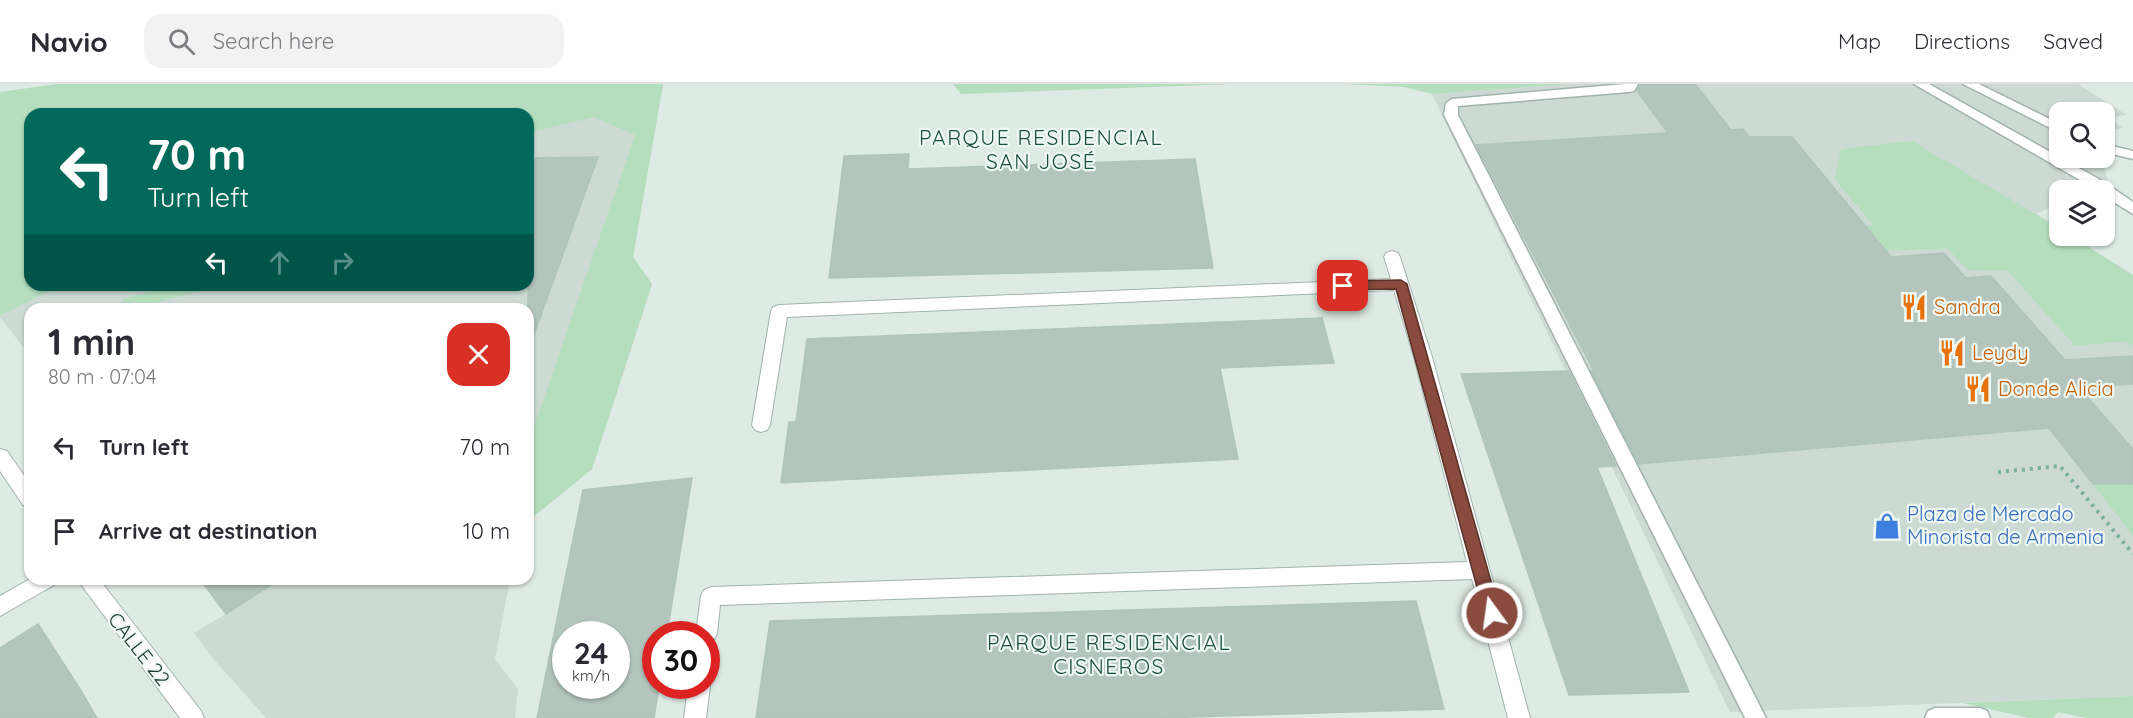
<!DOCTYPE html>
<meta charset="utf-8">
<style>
body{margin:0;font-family:Quicksand,sans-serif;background:#f2f2f3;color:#2b2b33;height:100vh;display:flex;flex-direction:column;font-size:22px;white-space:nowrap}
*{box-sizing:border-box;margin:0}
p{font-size:20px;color:#7c7c81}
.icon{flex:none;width:33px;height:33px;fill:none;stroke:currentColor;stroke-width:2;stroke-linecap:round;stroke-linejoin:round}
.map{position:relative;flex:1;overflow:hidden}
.drawer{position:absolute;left:24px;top:219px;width:510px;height:282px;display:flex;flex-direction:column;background:#fff;border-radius:18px;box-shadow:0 2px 4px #0004}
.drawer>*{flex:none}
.top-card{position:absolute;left:24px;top:24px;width:510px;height:183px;border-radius:18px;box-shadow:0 2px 4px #0004;background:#00695c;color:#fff;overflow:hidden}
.buttons{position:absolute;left:2049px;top:18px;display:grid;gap:12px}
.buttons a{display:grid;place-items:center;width:66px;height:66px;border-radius:12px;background:#fff;box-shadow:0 2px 4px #0004;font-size:30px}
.speed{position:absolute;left:552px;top:537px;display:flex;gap:12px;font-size:30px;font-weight:700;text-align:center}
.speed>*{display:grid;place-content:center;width:78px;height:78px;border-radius:50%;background:#fff;box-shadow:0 2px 4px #0004;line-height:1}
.speed small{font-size:15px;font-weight:400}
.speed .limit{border:9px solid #d22;background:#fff;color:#111}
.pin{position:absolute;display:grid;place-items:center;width:51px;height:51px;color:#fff;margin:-26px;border-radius:12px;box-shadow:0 3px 9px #0006}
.me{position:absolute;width:66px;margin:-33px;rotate:346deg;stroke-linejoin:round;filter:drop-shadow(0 0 4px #0008)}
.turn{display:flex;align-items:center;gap:21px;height:126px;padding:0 24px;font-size:27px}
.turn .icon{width:78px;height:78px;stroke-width:2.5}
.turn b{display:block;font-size:42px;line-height:51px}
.lanes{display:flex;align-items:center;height:57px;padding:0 24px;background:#0003;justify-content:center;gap:30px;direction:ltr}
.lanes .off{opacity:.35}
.round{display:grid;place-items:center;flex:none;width:63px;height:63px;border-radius:18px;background:#f2f2f3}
.overview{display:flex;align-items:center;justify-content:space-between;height:102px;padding:0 24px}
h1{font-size:36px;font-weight:700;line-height:45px}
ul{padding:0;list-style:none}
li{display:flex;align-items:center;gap:18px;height:84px;padding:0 24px}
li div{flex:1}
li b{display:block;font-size:22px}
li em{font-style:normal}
header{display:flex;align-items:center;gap:36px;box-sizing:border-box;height:84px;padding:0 30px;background:#fff;border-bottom:2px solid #e1e1e2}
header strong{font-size:28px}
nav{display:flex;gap:33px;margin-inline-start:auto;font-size:21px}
.search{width:420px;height:54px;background:#f2f2f3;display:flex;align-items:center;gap:15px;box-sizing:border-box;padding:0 21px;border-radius:18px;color:#7c7c81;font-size:22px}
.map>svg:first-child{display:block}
.built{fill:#ccdad3}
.green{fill:#b5debf}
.building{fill:#b3c5bd;stroke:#b0c4bb;stroke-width:1.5;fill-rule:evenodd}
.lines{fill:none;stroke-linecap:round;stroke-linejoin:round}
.service-casing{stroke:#a1b3ab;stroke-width:3}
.minor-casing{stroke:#a1b3ab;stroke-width:2}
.tertiary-casing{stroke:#a1b3ab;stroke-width:2}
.path{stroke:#7cb09e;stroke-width:4;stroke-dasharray:3 5;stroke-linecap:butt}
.service{fill:#fff;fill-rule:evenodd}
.minor{fill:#fff;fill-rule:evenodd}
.tertiary{fill:#fff;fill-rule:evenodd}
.route{fill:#884b3e;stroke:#583128;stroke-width:1.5}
.labels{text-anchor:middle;stroke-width:4.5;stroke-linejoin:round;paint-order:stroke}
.food-label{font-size:20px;fill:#c56008;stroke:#eef7f2;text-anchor:start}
.shop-label{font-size:20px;fill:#366cbe;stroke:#eef7f2;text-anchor:start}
.street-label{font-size:20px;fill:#1e3b32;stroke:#eef7f2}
.neighbourhood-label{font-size:21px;letter-spacing:1.5px;fill:#194e40;stroke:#eef7f2}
</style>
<header>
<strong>Navio</strong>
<div class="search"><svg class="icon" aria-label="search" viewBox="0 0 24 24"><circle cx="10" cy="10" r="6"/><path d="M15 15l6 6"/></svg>Search here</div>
<nav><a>Map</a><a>Directions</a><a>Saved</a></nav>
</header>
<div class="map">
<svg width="2133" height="634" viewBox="0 0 2133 634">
<rect width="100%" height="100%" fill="#deebe4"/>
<g class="built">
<polygon points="663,0 633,173 652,200 592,385 528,437 528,225 30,225 30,272 0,233 0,146 30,201 528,201 528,30"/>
<polygon points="1571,0 2078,0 2127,31 2109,34 2123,44 2105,47 2104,28 2060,28 2060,74 2102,74 2108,97 2088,106 2060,106 2059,119 2037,130 2059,144 2060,152 2071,152 2133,191 2133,612 1730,628 1432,10"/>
<polygon points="200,495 510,495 495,575 518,605 515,634 266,634 210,571 194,549 226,530"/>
</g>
<g class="green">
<polygon points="56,0 663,0 633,173 652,200 592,385 528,437 528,360 635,51 594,33 528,49 528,30 30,30 30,201 51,201 54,205 0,231 0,8"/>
<polygon points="953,0 1235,0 961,10"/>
<polygon points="1341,0 1571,0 1432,10 1404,3"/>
<polygon points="1912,57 2059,144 2060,152 2071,152 2133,191 2133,264 2127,257 2075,262 2008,187 1968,186 1948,165 1881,166 1862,143 1873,141 1835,95 1841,65"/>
<polygon points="174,201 222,201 132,225 122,225 123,215"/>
<polygon points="2093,400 2133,400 2133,452"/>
<polygon points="2133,612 2133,634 2086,634 2058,628 2053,634 2029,634 1963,619"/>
</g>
<g class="building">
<polygon points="1640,0 1695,0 1731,46 1743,45 1749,53 1792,53 1891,173 1944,169 1966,194 1991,192 2065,276 2133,272 2133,300 2079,304 2133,365 2133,400 2093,400 2049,344 1639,380 1591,287 1594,287 1476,61 1668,49 1637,7"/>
<polygon points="909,70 908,85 1195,75 1213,184 829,194 844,72"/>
<polygon points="598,73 532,256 528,256 528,74"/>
<polygon points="1322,234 1334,279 1220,284 1238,375 781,399 789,338 796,338 807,255"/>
<polygon points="1569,287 1616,382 1597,383 1689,608 1569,611 1461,290"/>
<path d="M692,394L667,550H656V602H659L654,634H537L583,406ZM566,550H616V602H566Z"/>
<polygon points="200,495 280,495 226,530"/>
<polygon points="1416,517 1444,625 1159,634 756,634 770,537"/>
<polygon points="38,540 80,605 97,634 0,634 0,564"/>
</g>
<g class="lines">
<g class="service-casing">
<g id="service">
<polygon points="1625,0 1638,0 1634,7 1629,8 1458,22 1458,31 1766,634 1745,634 1444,31 1446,19 1452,15"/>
<polygon points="1914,0 1929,0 2104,98 2133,118 2133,130 2104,112 2104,106 2097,106"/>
<polygon points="1963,0 1979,0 2060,40 2060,49"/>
<polygon points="2104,60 2133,67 2133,75 2104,68"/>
<polygon points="1935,624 1980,624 1987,627 1990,634 1925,634 1928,627"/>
</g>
</g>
<g class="minor-casing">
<g id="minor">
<polygon points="1392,167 1398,169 1400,173 1432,273 1530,634 1508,634 1472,495 720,521 717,550 713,557 706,559 706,550 696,550 701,512 704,506 711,503 1467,478 1414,273 1394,206 787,233 770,341 767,346 761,348 755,346 752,341 771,227 773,223 779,221 1391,195 1384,173 1386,169"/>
<polygon points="30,495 57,495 54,501 0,532 0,512"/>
<polygon points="706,595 710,602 706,634 684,634 688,602 706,602"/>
</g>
</g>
<g class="tertiary-casing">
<g id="tertiary">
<polygon points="0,365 7,367 30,400 30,423 23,421 0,387"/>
<polygon points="77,495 99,495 201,627 204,634 180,634"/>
</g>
</g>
<polyline class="path" points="1998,388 2060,382 2133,470"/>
<use href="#service" class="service"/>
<use href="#minor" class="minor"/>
<use href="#tertiary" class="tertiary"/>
</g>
<polygon class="route" points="1401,196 1407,200 1500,529 1497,534 1492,536 1486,534 1484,529 1396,205 1343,206 1337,202 1343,197"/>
<defs>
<g id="restaurant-bare" transform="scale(2.07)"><path d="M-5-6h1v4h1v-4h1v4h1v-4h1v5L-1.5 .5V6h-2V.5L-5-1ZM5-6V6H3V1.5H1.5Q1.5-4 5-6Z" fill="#e8710a" stroke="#eef7f2" stroke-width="2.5" paint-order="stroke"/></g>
<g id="shop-bare" transform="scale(2.07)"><path d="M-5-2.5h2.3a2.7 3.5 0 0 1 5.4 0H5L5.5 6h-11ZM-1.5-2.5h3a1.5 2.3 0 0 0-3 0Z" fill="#3f7fe0" stroke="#eef7f2" stroke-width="2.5" paint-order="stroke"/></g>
</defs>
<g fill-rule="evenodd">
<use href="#restaurant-bare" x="1914" y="223"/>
<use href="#restaurant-bare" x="1952" y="269"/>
<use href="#restaurant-bare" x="1978" y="305"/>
<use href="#shop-bare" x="1887" y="442"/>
</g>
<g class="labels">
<g class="food-label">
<text x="1934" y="230">Sandra</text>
<text x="1972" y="276">Leydy</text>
<text x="1998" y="312">Donde Alicia</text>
</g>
<g class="shop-label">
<text x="1907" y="437">Plaza de Mercado<tspan x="1907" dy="23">Minorista de Armenia</tspan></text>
</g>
<g class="street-label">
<text transform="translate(139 565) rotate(52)" y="7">CALLE 22</text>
</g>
<g class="neighbourhood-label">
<text x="1041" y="61">PARQUE RESIDENCIAL<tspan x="1041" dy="24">SAN JOSÉ</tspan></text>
<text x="1109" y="566">PARQUE RESIDENCIAL<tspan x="1109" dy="24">CISNEROS</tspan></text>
</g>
</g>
</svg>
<div class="buttons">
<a><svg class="icon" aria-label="search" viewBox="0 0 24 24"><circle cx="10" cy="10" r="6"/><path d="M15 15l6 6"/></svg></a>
<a><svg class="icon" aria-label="layers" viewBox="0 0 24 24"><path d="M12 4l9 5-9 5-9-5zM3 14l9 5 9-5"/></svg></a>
</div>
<div class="speed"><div>24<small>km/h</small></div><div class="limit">30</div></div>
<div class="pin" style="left:1343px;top:202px;background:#d93025"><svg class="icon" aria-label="arrive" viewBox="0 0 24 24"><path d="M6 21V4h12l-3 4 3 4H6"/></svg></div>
<svg class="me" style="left:1492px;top:529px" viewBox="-20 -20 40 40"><circle r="17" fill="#884b3e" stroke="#fff" stroke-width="3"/><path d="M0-11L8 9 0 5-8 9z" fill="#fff"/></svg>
<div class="top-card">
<div class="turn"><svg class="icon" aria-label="left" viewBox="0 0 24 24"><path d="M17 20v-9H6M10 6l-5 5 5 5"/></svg><div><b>70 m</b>Turn left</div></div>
<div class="lanes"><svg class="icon" aria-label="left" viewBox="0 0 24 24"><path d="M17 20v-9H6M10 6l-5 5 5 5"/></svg><svg class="icon off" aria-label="ahead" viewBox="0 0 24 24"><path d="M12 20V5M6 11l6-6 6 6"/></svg><svg class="icon off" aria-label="right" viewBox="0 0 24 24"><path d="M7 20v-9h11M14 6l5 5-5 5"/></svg></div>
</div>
<section class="drawer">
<div class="overview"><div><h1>1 min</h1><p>80 m · 07:04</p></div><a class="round" style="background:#d93025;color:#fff"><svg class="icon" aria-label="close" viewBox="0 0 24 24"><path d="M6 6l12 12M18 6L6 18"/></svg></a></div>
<ul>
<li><svg class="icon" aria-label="left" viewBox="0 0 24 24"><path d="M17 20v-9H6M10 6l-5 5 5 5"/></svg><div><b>Turn left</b></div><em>70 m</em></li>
<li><svg class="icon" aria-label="arrive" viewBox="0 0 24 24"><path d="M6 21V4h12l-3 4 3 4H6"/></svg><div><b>Arrive at destination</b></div><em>10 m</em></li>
</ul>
</section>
</div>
